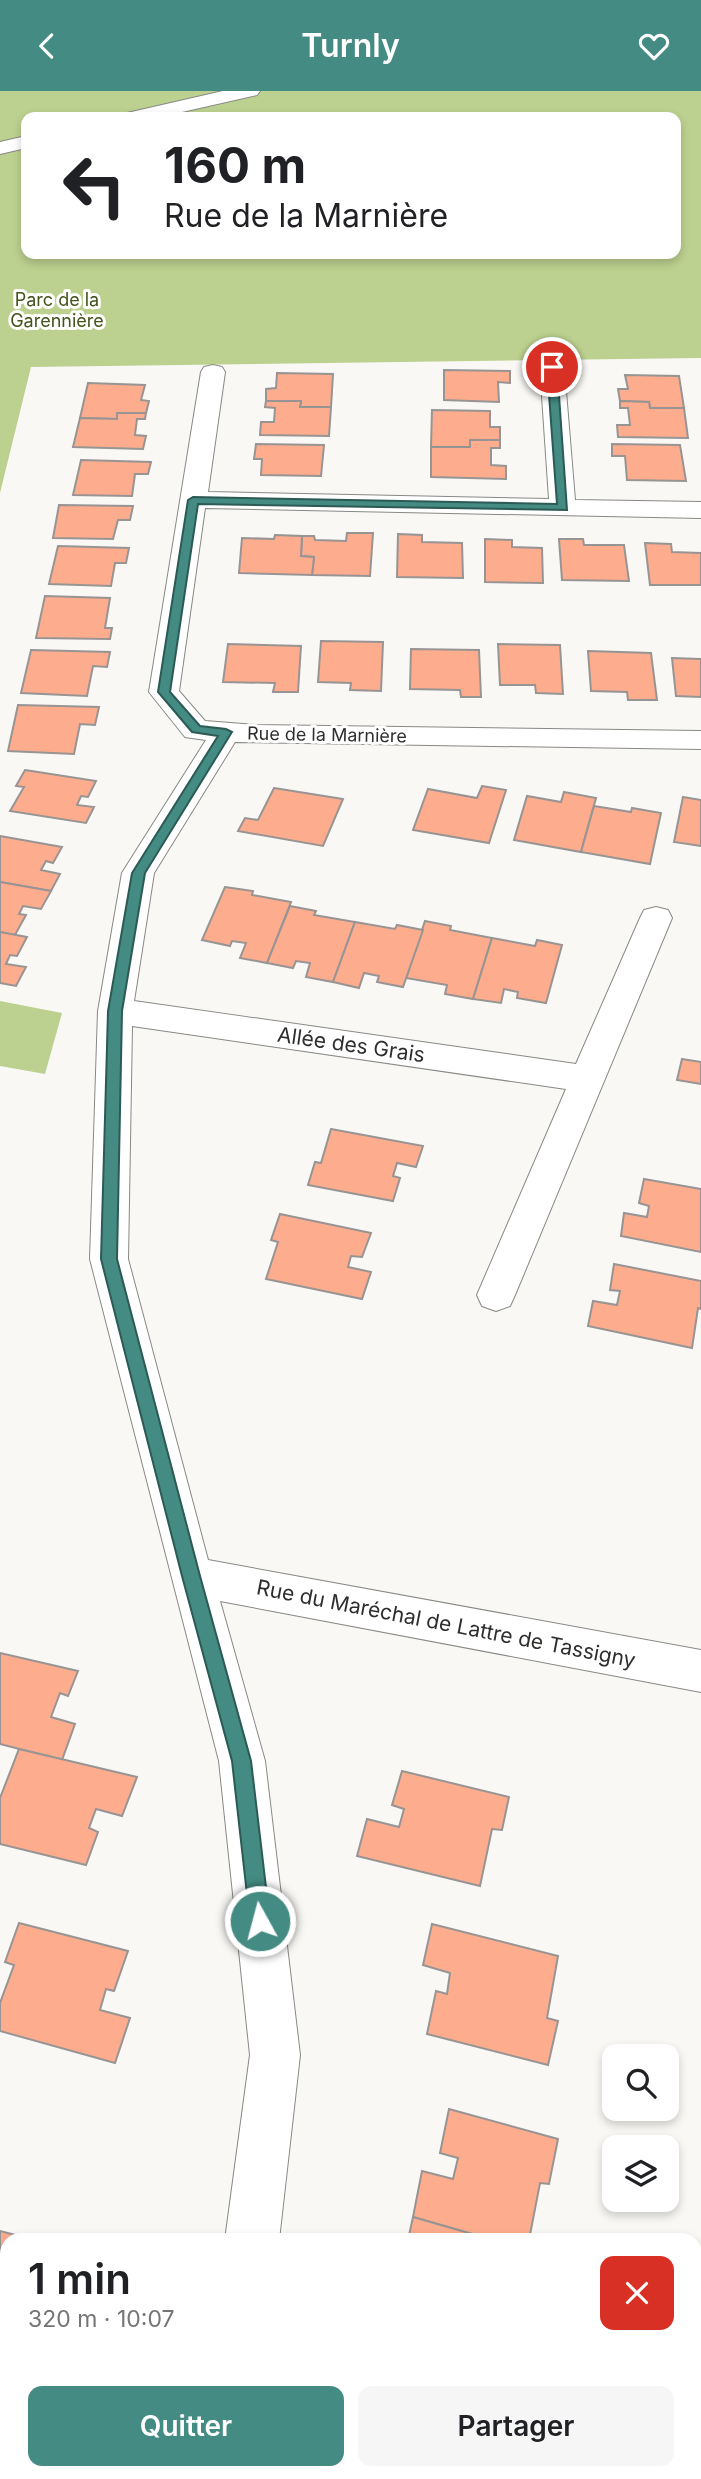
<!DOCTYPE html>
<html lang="fr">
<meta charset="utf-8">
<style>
body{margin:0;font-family:Inter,sans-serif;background:#f6f6f6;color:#202124;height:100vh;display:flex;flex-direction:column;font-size:26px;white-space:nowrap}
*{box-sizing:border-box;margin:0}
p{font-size:23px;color:#757577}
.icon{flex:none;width:38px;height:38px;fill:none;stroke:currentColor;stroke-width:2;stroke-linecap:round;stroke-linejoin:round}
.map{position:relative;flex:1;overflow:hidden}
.details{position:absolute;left:0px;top:2142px;width:702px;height:247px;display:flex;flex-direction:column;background:#fff;border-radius:21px 21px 0 0;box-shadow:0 4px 10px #0003}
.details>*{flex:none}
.hud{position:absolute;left:21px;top:21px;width:660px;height:147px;border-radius:14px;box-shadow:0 4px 10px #0003;background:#fff;color:#202124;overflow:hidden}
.buttons{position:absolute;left:602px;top:1953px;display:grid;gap:14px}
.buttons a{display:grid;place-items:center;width:77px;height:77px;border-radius:14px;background:#fff;box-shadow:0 4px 10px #0003;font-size:35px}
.pin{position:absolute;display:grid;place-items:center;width:60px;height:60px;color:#fff;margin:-30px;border:4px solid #fff;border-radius:50%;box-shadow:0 2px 7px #0007}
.me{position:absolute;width:77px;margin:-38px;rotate:353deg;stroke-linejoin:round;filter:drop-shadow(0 0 5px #0008)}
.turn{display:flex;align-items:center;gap:24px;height:147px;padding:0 28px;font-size:32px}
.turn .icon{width:91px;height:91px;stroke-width:2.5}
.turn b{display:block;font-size:49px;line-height:60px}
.round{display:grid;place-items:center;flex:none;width:74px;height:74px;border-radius:14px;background:#f6f6f6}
.headline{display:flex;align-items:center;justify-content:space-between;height:119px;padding:0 28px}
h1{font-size:42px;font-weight:600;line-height:52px}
.button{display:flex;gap:14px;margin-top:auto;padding:14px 28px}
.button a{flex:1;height:80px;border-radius:14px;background:#448b83;color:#fff;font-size:28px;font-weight:600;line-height:80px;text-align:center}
.button a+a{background:#f6f6f6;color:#202124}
header{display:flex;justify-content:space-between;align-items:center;height:91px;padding:0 28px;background:#448b83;color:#fff;font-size:32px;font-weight:600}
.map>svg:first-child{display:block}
.green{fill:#bcd18f;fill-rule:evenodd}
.building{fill:#fdad8e;stroke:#989493;stroke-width:2}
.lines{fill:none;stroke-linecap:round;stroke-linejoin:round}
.minor-casing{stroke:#888885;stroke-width:2}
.secondary-casing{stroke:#888885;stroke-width:2}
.minor{fill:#fff;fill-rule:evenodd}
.secondary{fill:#fff;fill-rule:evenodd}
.route{fill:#448b83;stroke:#2c5a55;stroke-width:2}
.labels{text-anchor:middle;stroke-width:6;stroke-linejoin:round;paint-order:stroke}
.far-park-label{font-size:18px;fill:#45531c;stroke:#fff}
.far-street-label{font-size:18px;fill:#2e2e2d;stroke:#fff}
.street-label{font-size:21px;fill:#2e2e2d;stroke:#fff}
</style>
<header><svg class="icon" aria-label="back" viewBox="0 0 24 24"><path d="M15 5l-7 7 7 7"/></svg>Turnly<svg class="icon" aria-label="heart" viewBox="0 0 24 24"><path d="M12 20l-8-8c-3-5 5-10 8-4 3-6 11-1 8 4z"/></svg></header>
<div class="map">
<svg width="701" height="2388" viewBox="0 0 701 2388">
<rect width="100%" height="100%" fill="#f9f8f5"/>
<g class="green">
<path d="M0,0H701V267L31,276L0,402ZM26,26H676V163H26Z"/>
<polygon points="0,910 62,922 45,983 0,975"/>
</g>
<g class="building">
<polygon points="444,279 510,280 510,292 498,291 499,311 444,309"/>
<polygon points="277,282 333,283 331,316 300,316 301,310 266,310 266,298 276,297"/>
<polygon points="625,284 679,285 684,317 650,317 649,311 620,310 618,298 628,298"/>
<polygon points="88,292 145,294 141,309 149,310 146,322 117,322 117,328 80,327"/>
<polygon points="266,310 301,310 300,316 331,316 329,345 260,344 261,331 274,331 275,317 265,316"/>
<polygon points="620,310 649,311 650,317 684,317 688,347 618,346 617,334 630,334 628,317 620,317"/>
<polygon points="432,319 490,320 490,336 500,336 500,349 470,349 470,356 431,356"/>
<polygon points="117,322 146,322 145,328 137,328 135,344 146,345 143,358 73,356 80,327 117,328"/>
<polygon points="470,349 500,349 500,357 491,357 491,374 506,375 506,388 431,386 431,356 470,356"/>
<polygon points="256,353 324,354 321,385 261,384 262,368 254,368"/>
<polygon points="612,353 680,354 686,390 627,389 625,365 612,365"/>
<polygon points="81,369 151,371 148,383 135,383 132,405 73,404"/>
<polygon points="59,414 133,415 130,429 118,429 113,448 53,447"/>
<polygon points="347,442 373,442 370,485 312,484 314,466 301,465 302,445 314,445 315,449 346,450"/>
<polygon points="398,443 422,444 422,451 462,452 463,487 397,486"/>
<polygon points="275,444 302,445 301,465 314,466 312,484 239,482 242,447 274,448"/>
<polygon points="485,448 512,449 512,456 542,457 543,492 485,491"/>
<polygon points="559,448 583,448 584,454 624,454 629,490 562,489"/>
<polygon points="645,452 671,453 672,461 701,462 701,494 650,494"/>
<polygon points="58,455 129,457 126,472 115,472 111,495 49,493"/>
<polygon points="45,505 110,507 105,537 112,537 110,548 36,547"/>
<polygon points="321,550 383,551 381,600 350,599 351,592 318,591"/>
<polygon points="228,553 301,555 298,601 273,601 275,592 223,591"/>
<polygon points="498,553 560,554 563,603 536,602 535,594 500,594"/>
<polygon points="411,558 479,559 481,606 461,606 460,599 410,598"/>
<polygon points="31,559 110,561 107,576 93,575 87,605 21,602"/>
<polygon points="588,560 651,562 657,609 628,609 627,601 591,600"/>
<polygon points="672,567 701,568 701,606 676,605"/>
<polygon points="18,614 99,616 95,634 80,633 74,663 8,660"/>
<polygon points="25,679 96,690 88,706 81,705 77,714 94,716 86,732 10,720 24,696 16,695"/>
<polygon points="482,695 506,699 489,752 413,739 428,698 477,707"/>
<polygon points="274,697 343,708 323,755 238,740 245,727 258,729"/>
<polygon points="564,701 596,707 581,761 514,749 527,705 561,711"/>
<polygon points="683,706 701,709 701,755 674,751"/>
<polygon points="594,715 631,721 632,717 661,722 650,773 581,761"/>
<polygon points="0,745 62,756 53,772 46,770 41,779 60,783 51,800 0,791"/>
<polygon points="0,791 51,800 41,818 23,815 19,823 26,824 15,844 0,841"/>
<polygon points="225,796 253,800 252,804 291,811 267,872 240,867 246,852 232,850 230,855 202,849"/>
<polygon points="290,815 316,820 314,824 355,831 333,891 306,886 310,872 296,870 293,877 267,872"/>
<polygon points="425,830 451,835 450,839 492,847 473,908 445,903 447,894 406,887"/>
<polygon points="355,831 395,838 397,834 423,839 403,896 377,891 379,885 364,882 359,897 333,891"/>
<polygon points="0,841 27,846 17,865 10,864 6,873 26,876 16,895 0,892"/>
<polygon points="492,847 535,855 537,849 562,854 546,912 517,907 518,901 504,898 501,912 473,908"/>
<polygon points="682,968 701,971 701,993 677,989"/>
<polygon points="331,1038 423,1055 416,1076 397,1072 393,1085 400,1087 393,1110 308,1094 315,1071 321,1072"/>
<polygon points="644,1088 701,1098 701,1161 621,1145 624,1122 647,1126 649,1115 639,1112"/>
<polygon points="280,1123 371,1142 362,1166 351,1165 348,1176 371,1181 362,1208 266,1188 278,1151 271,1149"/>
<polygon points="614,1173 701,1190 701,1218 698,1217 692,1257 588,1235 593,1210 617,1214 620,1200 610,1199"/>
<polygon points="0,1562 78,1580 68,1605 60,1602 51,1626 75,1633 62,1669 0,1653"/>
<polygon points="19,1658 137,1686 122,1725 96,1718 89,1737 98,1741 86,1774 0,1753 0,1707"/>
<polygon points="402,1680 509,1706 502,1739 492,1738 480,1795 357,1765 367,1728 399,1736 404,1718 392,1714"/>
<polygon points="19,1832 128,1860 114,1900 106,1898 100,1919 130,1927 115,1972 0,1940 0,1912 14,1874 5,1871"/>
<polygon points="432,1833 558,1865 547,1927 558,1930 548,1974 427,1943 436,1900 447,1903 450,1882 423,1874"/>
<polygon points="449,2018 558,2048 549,2093 540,2092 529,2149 493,2149 413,2126 422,2080 453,2088 458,2067 440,2062"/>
<polygon points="413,2126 493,2149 408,2149"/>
<polygon points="0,2140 35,2149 7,2149 7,2275 0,2274"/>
<polygon points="374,2382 525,2382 524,2388 375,2388 373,2387"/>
</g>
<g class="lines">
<g class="minor-casing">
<g id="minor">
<polygon points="552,269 561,271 564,276 575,409 701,411 701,427 205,417 179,600 205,630 256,634 701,640 701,658 235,651 154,782 134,910 576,973 640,827 644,819 656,816 668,819 672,827 515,1204 510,1215 496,1220 482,1215 477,1204 566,998 132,935 128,1168 208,1469 701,1559 701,1601 220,1510 265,1670 300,1964 279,2149 225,2149 250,1964 219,1670 90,1168 98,920 122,782 206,649 185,646 149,601 201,281 204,276 213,274 222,276 225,281 208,401 549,408 540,276 543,271"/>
<polygon points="166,2382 223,2382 221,2388 163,2388"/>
</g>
</g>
<g class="secondary-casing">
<g id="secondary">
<polygon points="223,0 260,0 257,4 160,26 124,26 127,22"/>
<polygon points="26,45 26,57 0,63 0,51"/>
</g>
</g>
<use href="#minor" class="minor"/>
<use href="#secondary" class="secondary"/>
</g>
<polygon class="route" points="552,273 557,276 567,419 198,413 170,601 200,635 226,638 232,641 145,782 122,920 117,1168 200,1485 251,1670 270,1830 267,1837 260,1840 253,1837 250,1830 232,1670 182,1485 101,1168 108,920 132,782 218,645 192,641 158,601 188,409 193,406 557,413 547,276"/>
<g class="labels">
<g class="far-park-label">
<text x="57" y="215">Parc de la<tspan x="57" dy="21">Garennière</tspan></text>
</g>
<g class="far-street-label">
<text transform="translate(327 644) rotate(1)" y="6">Rue de la Marnière</text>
</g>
<g class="street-label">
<text transform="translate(351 954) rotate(8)" y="7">Allée des Grais</text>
<text transform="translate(446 1533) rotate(11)" y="7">Rue du Maréchal de Lattre de Tassigny</text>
</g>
</g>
</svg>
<div class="buttons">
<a><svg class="icon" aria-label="search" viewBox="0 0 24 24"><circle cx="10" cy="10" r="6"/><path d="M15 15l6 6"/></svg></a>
<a><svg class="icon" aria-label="layers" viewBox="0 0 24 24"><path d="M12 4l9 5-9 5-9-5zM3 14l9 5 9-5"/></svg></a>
</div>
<div class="pin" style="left:552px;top:276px;background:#d93025"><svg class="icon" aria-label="arrive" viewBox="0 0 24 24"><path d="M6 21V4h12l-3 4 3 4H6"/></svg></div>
<svg class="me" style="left:260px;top:1830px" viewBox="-20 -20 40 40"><circle r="17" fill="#448b83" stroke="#fff" stroke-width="3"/><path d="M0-11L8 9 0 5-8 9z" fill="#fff"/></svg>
<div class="hud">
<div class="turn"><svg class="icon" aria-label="left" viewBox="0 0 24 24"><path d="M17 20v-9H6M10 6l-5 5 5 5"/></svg><div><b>160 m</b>Rue de la Marnière</div></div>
</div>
<section class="details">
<div class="headline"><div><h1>1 min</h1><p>320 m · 10:07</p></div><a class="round" style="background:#d93025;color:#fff"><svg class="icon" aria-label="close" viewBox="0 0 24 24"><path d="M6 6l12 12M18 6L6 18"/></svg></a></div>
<div class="button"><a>Quitter</a><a>Partager</a></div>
</section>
</div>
